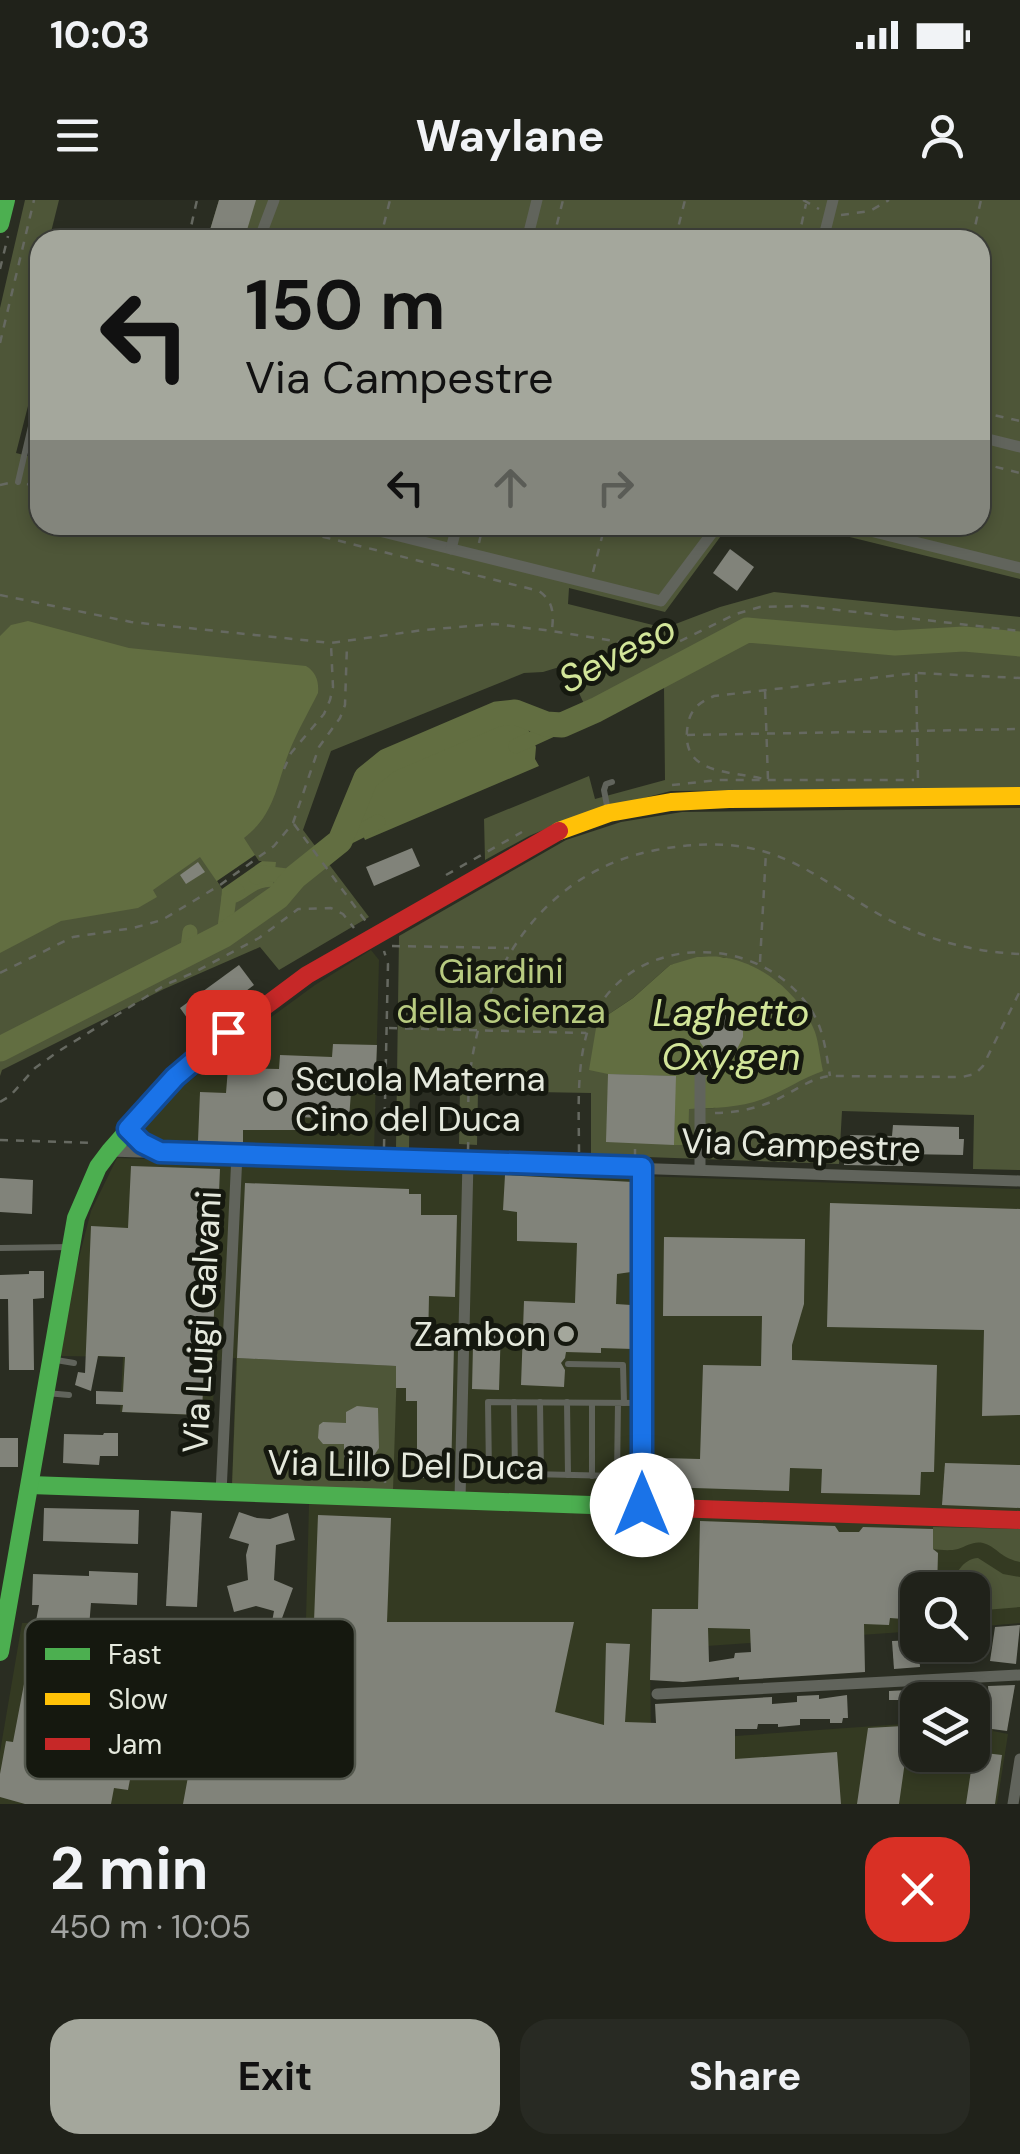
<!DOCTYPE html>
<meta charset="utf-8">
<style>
body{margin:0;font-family:"DM Sans",sans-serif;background:#282a23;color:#f1f3f6;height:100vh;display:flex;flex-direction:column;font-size:38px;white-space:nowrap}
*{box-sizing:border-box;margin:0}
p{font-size:32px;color:#a2a4a2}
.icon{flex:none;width:55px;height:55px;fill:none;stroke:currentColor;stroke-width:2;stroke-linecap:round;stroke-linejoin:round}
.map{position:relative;height:1604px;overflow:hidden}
.sheet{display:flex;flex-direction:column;background:#20221a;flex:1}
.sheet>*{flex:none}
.guide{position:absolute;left:30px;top:30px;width:960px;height:305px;border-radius:30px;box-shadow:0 5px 15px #0003,0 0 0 2px #3d3f39;background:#a4a79c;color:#111;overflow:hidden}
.tools{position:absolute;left:900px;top:1372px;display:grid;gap:20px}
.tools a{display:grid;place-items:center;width:90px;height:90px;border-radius:20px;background:#20221a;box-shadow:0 5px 15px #0003,0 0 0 2px #3d3f39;font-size:50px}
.pin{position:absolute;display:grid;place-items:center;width:85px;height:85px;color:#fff;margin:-42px;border-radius:20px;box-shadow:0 5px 15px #0006}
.me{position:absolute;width:110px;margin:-55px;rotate:0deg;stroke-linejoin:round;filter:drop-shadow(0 0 8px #0008)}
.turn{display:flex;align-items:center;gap:35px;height:210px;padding:0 50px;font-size:45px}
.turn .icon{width:130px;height:130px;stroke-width:2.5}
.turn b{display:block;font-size:70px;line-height:85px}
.lanes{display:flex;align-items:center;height:95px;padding:0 50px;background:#0003;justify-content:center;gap:50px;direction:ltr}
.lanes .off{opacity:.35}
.round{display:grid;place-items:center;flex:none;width:105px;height:105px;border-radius:30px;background:#282a23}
.summary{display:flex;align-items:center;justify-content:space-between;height:170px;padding:0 50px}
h1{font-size:60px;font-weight:700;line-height:75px}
.primary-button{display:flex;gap:20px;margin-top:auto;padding:20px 50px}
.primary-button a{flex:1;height:115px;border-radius:30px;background:#a4a79c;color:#111;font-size:40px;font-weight:700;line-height:115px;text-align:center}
.primary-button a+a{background:#282a23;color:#f1f3f6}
.status{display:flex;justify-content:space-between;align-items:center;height:70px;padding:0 50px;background:#20221a;direction:ltr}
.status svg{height:28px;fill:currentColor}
header{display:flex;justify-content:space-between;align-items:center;height:130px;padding:0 50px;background:#20221a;font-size:45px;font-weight:700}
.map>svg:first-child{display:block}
.built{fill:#343a22}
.green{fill:#4e5638;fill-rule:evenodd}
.water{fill:#626e41}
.pier{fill:#2a2d22}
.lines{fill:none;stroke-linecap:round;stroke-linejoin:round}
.canal{stroke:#626e41;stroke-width:15}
.river{stroke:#626e41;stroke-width:25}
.building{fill:#81837a;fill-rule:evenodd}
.path{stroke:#666961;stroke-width:2.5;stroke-dasharray:8 8;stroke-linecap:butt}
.lane{stroke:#61645c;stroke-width:6}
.street{stroke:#61645c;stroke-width:11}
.fast{stroke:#4caf50;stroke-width:18}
.slow{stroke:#ffc107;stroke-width:18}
.jam{stroke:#c62828;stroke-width:18}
.route-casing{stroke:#114b97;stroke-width:25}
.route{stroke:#1a73e8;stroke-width:18}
.poi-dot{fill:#a4a79c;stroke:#15180f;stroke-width:4}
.labels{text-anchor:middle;stroke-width:10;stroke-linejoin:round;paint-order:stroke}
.park-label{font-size:35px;fill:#b8cb80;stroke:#15180f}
.poi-label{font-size:35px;fill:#e5e9dd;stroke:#15180f;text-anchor:start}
.street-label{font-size:35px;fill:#e5e9dd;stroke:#15180f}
.water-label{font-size:38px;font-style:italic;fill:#d2e599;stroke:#15180f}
.key{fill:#15180f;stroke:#53574d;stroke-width:2.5}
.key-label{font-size:28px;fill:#e5e9dd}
</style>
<div class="status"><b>10:03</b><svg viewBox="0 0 49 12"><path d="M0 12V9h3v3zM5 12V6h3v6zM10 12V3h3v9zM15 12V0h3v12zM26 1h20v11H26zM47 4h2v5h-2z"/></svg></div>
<header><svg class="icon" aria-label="menu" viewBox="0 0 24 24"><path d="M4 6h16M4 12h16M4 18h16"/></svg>Waylane<svg class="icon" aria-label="person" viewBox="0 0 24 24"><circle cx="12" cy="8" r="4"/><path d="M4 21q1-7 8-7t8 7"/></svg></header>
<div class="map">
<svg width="1020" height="1604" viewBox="0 0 1020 1604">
<rect width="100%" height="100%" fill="#2a2d22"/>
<g class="built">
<polygon points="371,750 379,760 374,953 163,946 140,930 176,892 244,837 315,785"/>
<polygon points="117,958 1020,989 1020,1423 973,1427 972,1390 918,1390 917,1431 650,1450 651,1542 917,1523 918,1555 972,1555 973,1519 995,1518 993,1531 1008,1534 997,1604 0,1604 0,1552 22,1423 306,1420 309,1304 232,1286 236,1158 216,1161 212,1216 120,1212 123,1157 59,1156 75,1073 91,1011"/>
</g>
<g class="green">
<polygon points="25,0 59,0 49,40 40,40 40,77 34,101 40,103 40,159 16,253 40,259 40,325 729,325 665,412 569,388 568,404 665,428 720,407 774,392 1020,417 1020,588 671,591 604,608 569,619 529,636 485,660 484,619 589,576 595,599 665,580 664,487 592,521 566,465 543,472 524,473 331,551 303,630 369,717 279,770 260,747 164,789 2,870 0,876 0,108"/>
<polygon points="219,0 1020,0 1020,379 801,325 980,325 980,40 207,40"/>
<path d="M1020,608V970L973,969L974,915L842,911L839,964L591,955V893L478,891L477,945L459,944L460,890L410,889L409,948H396L399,736L566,640L621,622L682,612ZM723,757L751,766L779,783L715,908L689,909L676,876L597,822L633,798L670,765Z"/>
<polygon points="237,1158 397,1166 393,1290 232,1286"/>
<path d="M933,1327L1020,1329V1362C1000,1358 996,1346 983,1343C973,1341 967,1346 958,1349C950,1351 941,1350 933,1349Z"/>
<path d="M978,1358L1003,1374L1020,1377V1407L973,1411L972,1390H949C954,1376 962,1359 978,1358Z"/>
</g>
<g class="water">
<path d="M28,421L129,448L306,466C316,472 319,481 318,493C308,513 297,532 289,552C276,586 275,614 244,638L259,661L276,662L273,687C252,685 244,707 221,705L222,689L200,657L153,690L157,697L138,708L61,721L0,753V436L11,425Z"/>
<path d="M508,522L527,527L536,547L535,559L539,566L365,640L358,623C367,601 371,579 394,568L501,523Z"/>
<path d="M697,757C704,757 713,756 720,757C761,761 801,795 815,832C819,844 820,858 823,871C802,878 784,891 763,899C739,908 714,908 689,909L688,945H674L675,876L608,874L589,870L597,822L633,798L670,765Z"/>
</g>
<polygon class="pier" points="255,655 259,661 262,661 222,689 217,681"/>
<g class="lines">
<g class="canal">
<polyline points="516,546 562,525"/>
<polyline points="340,641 378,622"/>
<polyline points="256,677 262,673 295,677"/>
<polyline points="224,735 229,697 237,691"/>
<polyline points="187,755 190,732"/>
</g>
<polyline class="river" points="0,849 224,735 278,697 295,677 340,641 366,578 387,561 497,514 515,512 546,524 562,525 596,510 747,430 895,443 964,439 1020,444"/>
</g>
<g class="building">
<polygon points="219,0 256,0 244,40 207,40"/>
<polygon points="730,349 754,367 737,391 713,373"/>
<polygon points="412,648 420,666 374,686 366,667"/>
<polygon points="198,662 205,672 186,684 180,675"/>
<polygon points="239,765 254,785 195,829 180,808"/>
<polygon points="716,811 733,814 743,829 743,837 737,849 726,855 722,855 721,849 714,845 705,849 700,842 699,830 703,819"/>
<polygon points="333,844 377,845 375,894 351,892 349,919 297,917 296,930 243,930 243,943 198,941 200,892 226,893 228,868 279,869 280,855 332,857"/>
<polygon points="608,874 676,876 674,945 606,942"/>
<polygon points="893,925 959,927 959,939 964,939 963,955 903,954 903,966 844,965 844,943 850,944 850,935 892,936"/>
<polygon points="131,966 220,969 212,1161 204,1161 202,1215 122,1212 123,1205 96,1204 96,1191 123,1192 125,1157 98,1156 91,1191 75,1185 78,1172 85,1173 91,1026 128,1028"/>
<polygon points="505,975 633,982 631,1072 617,1074 616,1104 631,1105 633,1149 601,1148 601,1153 566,1152 565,1158 561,1163 565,1170 564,1187 521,1185 524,1101 575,1103 577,1043 517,1041 517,1012 503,1010"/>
<polygon points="0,978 33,980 32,1014 0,1012"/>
<polygon points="245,983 409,989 409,994 421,994 421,1015 457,1015 455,1097 429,1096 428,1145 454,1145 451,1278 417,1278 417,1201 406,1201 406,1188 396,1188 396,1166 237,1158"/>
<polygon points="830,1003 1020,1009 1020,1215 982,1216 984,1130 827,1127"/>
<polygon points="664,1037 805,1039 804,1104 792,1145 792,1160 937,1165 934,1272 921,1272 920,1295 821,1293 822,1269 790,1268 789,1291 663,1287 663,1258 700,1259 703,1165 761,1166 762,1116 663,1116"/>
<polygon points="29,1071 44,1071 44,1098 33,1099 34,1170 9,1170 8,1099 0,1099 0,1075 29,1074"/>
<polygon points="477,1125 501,1126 499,1190 472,1189 473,1145 477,1146"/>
<polygon points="357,1206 378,1208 379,1248 375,1254 379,1258 378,1263 365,1275 356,1275 344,1262 344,1244 323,1244 318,1238 319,1225 323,1222 346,1223 346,1212"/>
<polygon points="104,1233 118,1233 118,1256 100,1256 99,1265 63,1263 64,1234 103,1235"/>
<rect x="0" y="1238" width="18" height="29"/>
<polygon points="945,1263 1020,1265 1020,1308 942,1305"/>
<polygon points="44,1308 139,1310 138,1344 43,1341"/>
<polygon points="171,1311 202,1313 197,1407 166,1406"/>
<polygon points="239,1312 257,1318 270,1319 288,1313 295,1340 276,1345 274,1380 293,1388 281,1421 314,1422 318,1315 391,1318 387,1422 574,1422 555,1512 604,1525 606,1443 630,1444 625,1522 656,1523 655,1504 772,1497 772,1504 797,1502 797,1496 819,1495 819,1499 847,1495 848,1518 843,1518 842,1523 830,1523 830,1519 800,1519 800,1525 778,1527 778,1524 758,1524 757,1529 735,1529 735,1559 837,1552 841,1604 183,1604 194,1544 253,1554 268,1477 262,1476 274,1411 256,1406 234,1412 227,1386 248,1380 246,1355 249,1344 229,1338"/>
<path d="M700,1321L835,1326L839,1332H859L863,1327L933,1329V1349L938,1353L937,1390H918V1420L890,1418L889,1425L864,1424L865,1472L739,1480V1477L683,1482L650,1480L652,1409H698ZM708,1428L750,1429L751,1452L735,1453L734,1458L709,1462Z"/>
<polygon points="89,1371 138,1373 137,1405 91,1403 89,1427 143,1428 141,1440 165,1445 166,1441 193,1443 194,1438 210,1441 210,1438 245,1445 236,1489 136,1469 121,1543 136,1548 128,1590 114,1588 111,1604 25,1604 0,1597 0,1574 6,1541 13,1542 39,1405 32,1405 33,1374 89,1376"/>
<polygon points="1020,1425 1016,1464 990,1461 995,1427"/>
<polygon points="918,1440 920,1467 894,1469 892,1441"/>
<polygon points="1015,1485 1007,1531 992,1529 988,1486"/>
<polygon points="966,1487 967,1500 918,1500 918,1541 908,1540 899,1604 857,1604 868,1528 903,1526 902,1500 889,1500 889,1491"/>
<polygon points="988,1520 985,1553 1002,1555 995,1604 966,1604 976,1537 972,1537 972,1521"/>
</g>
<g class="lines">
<g class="path">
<polyline points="803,0 819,9"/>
<polyline points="841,15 870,11 889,0"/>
<polyline points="188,40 197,0"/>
<polyline points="380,40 390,0"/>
<polyline points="553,40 563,0"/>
<polyline points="675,40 685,0"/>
<polyline points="798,40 806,4"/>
<polyline points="972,40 981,0"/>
<polyline points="0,69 8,36"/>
<polyline points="0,143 34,0"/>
<polyline points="980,212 1020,221"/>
<polyline points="980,263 1020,273"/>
<polyline points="27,284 40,287"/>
<polyline points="0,285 9,283"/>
<path d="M276,325L539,391C553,401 554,413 552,429"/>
<polyline points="479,343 483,325"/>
<polyline points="593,372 605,325"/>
<polyline points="0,395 131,422 331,443 423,430 495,424 552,431 657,448 672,445 736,414 760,407 804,406 1020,431"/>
<polyline points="916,474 918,580"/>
<path d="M765,491L768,580C732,570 678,577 688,524C691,508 700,502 714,496L916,473L1020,478"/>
<polyline points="687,535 1020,529"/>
<polyline points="284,569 291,553 324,514 330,500 333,487 331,445"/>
<polyline points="672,585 719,580 914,580"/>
<polyline points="294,624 367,723"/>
<polyline points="446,675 522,632"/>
<polyline points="392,746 509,748"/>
<polyline points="760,762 766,652"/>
<polyline points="0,773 73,737 133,728 162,720 220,685 274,646 293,623 319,547 340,518 345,505 347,444"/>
<polyline points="389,828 586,833"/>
<polyline points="0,902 10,896 35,868 59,851 165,785 195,772 259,738 298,709 331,708 343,714 354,728"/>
<path d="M715,913C734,913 753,909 771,902C791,894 807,879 830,876L962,877L975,874L983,866L1020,791"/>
<polyline points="0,940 93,943"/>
<polyline points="384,947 388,764 384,751"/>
<path d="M468,950C469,925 467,898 470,873C483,767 545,671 656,650C694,643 731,641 769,653C811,667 843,694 882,716C923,739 973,752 1020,754"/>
<path d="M579,952C579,910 575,853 594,815C636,731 762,733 811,810C824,829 826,853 830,876"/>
<polyline points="635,957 635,943"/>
<polyline points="385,1283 386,1260"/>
</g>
<g class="lane">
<polyline points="18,282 40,188"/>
<polyline points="608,611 604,590 606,584 612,582"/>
<polyline points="0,1048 70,1047"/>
<polyline points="56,1160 74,1163"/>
<polyline points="568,1164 623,1165 624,1203"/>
<polyline points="46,1193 69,1195"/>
<polyline points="514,1202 515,1274"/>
<polyline points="540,1202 541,1274"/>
<polyline points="567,1202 568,1275"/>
<polyline points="592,1203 592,1276"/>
<polyline points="618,1203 617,1276 489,1273 488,1202 643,1203"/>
</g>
<g class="street">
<polyline points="259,40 274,0"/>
<polyline points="527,40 537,0"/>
<polyline points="823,40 833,0"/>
<polyline points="980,237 1020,247"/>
<polyline points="355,325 661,401 718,325"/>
<polyline points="846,325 1020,368"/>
<polyline points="451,349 457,325"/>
<polyline points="128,929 142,943 156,950"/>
<polyline points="110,951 1020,981"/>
<polyline points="700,969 700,874 713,854"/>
<polyline points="221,1293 237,954"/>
<polyline points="460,1299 468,961"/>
<polyline points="642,1305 642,967"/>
<polyline points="657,1494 1020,1475"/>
<polyline points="1013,1604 1020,1559"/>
</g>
<g class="fast">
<polyline points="0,24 6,0"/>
<polyline points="30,1285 673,1308"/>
<polyline points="0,1452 76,1018 98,967 110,951 175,877 217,842"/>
</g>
<polyline class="slow" points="559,631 609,613 671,602 729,599 1020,596"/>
<g class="jam">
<polyline points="217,842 307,775 559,631"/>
<polyline points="673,1308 1020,1320"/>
</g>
</g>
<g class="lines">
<g class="route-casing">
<polyline id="route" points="228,832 175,877 128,929 142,943 160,952 642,967 642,1305"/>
</g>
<use href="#route" class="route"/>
</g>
<g class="poi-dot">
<circle cx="275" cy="899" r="10"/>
<circle cx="566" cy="1134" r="10"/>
</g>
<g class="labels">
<g class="park-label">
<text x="501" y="783">Giardini<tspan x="501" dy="40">della Scienza</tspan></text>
</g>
<g class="poi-label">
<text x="295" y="891">Scuola Materna<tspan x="295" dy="40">Cino del Duca</tspan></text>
<text x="546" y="1146" text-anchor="end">Zambon</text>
</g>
<g class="street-label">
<text transform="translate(801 945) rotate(2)" y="12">Via Campestre</text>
<text transform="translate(202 1122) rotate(-87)" y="12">Via Luigi Galvani</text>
<text transform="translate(406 1265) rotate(1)" y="12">Via Lillo Del Duca</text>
</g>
<g class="water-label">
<text transform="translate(617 454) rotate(-27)" y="13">Seveso</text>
<text x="731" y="826">Laghetto<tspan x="731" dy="44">Oxy.gen</tspan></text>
</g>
</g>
<rect x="25" y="1419" width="330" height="160" rx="15" class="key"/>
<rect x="45" y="1448" width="45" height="12" fill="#4caf50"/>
<rect x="45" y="1493" width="45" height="12" fill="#ffc107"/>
<rect x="45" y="1538" width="45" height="12" fill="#c62828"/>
<g class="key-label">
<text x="108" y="1464">Fast</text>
<text x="108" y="1509">Slow</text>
<text x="108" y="1554">Jam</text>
</g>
</svg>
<div class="tools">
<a><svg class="icon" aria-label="search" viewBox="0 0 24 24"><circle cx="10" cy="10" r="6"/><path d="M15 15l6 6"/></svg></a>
<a><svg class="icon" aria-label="layers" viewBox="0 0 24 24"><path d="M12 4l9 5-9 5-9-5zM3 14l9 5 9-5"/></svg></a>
</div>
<div class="pin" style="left:228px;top:832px;background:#d93025"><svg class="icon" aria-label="arrive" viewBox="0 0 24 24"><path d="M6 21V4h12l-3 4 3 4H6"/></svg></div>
<svg class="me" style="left:642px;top:1305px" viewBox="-20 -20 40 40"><circle r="19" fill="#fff"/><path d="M0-13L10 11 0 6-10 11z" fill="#1a73e8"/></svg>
<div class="guide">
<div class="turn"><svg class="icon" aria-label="left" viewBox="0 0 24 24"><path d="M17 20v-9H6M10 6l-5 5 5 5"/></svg><div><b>150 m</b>Via Campestre</div></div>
<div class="lanes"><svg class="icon" aria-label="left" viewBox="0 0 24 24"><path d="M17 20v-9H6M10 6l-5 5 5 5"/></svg><svg class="icon off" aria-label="ahead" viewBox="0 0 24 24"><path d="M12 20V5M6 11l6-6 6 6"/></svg><svg class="icon off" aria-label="right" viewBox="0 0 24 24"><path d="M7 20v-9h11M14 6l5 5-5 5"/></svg></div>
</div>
</div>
<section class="sheet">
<div class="summary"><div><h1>2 min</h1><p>450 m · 10:05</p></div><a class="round" style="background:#d93025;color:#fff"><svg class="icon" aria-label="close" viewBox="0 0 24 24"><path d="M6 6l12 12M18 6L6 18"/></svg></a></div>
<div class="primary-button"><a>Exit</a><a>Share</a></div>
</section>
